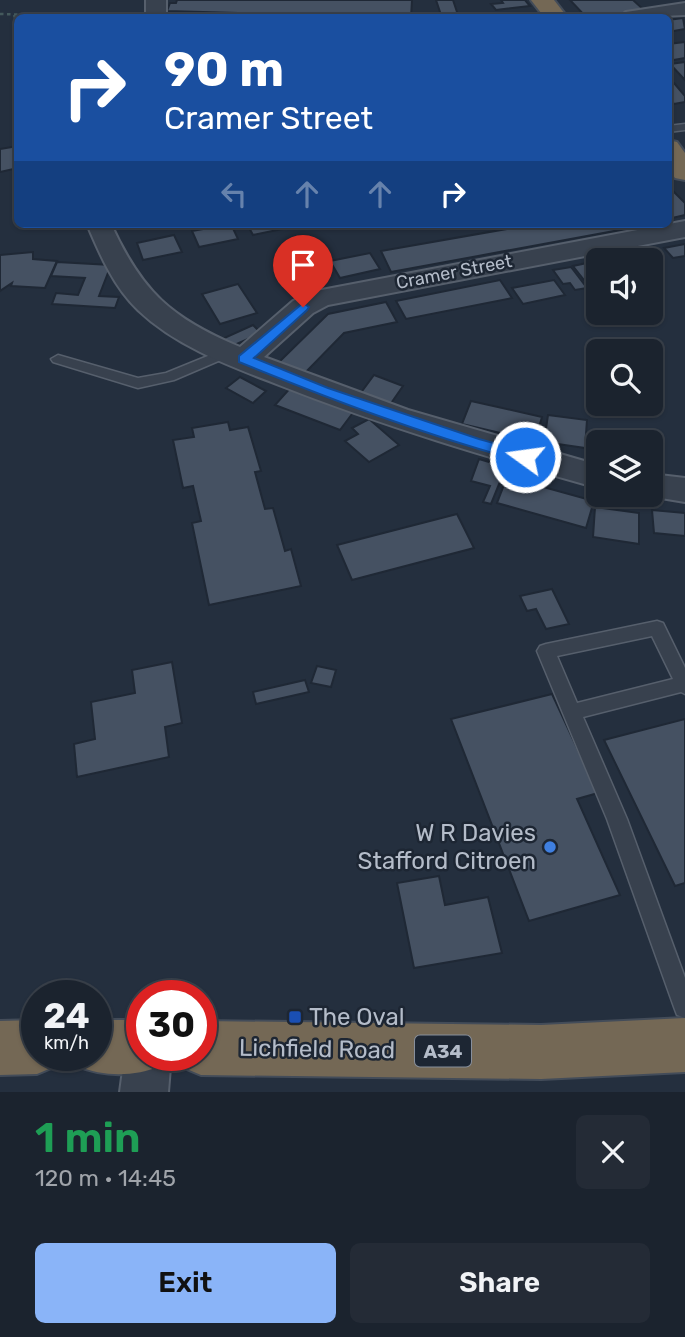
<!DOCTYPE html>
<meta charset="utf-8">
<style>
body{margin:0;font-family:Rubik,sans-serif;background:#242b36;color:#f1f3f6;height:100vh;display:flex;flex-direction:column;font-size:26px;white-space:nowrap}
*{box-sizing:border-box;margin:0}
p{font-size:23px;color:#a0a4aa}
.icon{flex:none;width:38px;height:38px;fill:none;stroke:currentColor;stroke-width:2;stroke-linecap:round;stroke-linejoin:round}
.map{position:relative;height:1092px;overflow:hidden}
.sheet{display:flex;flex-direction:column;background:#1b232e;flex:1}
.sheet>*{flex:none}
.hud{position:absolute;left:14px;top:14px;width:658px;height:214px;border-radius:10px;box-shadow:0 2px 5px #0004,0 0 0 2px #39404a;background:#1a4fa0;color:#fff;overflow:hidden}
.controls{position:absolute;left:586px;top:248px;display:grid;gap:14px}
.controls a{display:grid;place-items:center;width:77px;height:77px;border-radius:10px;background:#1b232e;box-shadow:0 2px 5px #0004,0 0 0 2px #39404a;font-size:35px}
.speed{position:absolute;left:21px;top:980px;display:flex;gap:14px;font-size:35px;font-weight:700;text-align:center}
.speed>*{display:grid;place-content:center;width:91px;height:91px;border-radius:50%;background:#1b232e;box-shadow:0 2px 5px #0004,0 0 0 2px #39404a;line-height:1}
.speed small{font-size:18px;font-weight:400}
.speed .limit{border:10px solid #d22;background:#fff;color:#111}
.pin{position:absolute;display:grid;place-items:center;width:60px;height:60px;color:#fff;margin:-72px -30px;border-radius:50% 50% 50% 0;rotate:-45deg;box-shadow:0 0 7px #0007}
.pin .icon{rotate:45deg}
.me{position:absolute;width:77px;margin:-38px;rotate:284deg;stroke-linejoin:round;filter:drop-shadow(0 0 5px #0008)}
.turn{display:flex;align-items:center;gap:24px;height:147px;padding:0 35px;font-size:32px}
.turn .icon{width:91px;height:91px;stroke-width:2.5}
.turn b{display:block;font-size:49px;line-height:60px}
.lanes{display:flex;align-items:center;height:66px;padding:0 35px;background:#0003;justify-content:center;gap:35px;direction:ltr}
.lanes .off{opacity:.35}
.round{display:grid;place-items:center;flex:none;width:74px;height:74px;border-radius:10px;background:#242b36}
.head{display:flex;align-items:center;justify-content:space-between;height:119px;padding:0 35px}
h1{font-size:42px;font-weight:600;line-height:52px;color:#1e9e55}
.action{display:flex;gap:14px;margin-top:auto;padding:14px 35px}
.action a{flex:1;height:80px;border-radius:10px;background:#8ab4f8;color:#111;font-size:28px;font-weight:600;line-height:80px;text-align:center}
.action a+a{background:#242b36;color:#f1f3f6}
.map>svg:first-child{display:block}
.building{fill:#455162;stroke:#1f2835;stroke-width:2}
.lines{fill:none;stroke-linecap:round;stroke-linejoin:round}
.lane-casing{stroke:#565f6c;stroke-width:3}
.street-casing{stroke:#565f6c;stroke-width:4}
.highway-casing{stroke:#434c59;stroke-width:4}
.path{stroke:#44595c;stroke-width:2.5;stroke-dasharray:3.5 3.5;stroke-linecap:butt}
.lane{fill:#38414e;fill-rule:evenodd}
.street{fill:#38414e;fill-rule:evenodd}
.highway{fill:#746855;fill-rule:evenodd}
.route{fill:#1a73e8;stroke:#114b97;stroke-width:2}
.shop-dot{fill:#3f7fe0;stroke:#1d2633;stroke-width:2.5}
.transit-dot{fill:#1a4fb4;stroke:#1d2633;stroke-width:2.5}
.labels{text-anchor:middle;stroke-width:5;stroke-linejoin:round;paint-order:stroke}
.far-street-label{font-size:18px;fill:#b4bcc9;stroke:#1d2633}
.shield{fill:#1d2633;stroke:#878f9c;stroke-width:2}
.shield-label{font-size:19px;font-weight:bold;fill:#b4bcc9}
.near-poi-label{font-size:24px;fill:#b4bcc9;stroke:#1d2633;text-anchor:end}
.near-street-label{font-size:24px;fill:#b4bcc9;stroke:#1d2633}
</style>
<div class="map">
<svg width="685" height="1092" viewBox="0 0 685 1092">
<rect width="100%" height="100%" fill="#242f3e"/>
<g class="building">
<polygon points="177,0 412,0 411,18 167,11 170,3 176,3"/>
<polygon points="436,0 453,0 459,18 442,18"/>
<polygon points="501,0 525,0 530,6 496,10 491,4 503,3"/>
<polygon points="570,0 633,0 644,10 587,18"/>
<polygon points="683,18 685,29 668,32 668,20"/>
<polygon points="685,42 685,58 668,61 668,44"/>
<polygon points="685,62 685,80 670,64"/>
<polygon points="674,83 685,96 685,102 674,104 668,97 668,84"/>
<polygon points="18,146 18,168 0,172 0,149"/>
<polygon points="668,186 685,203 685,215 668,219"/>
<polygon points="231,224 238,239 199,247 192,231"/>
<polygon points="247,224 291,224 292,227 253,235"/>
<polygon points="535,224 621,224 625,229 391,272 381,251"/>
<polygon points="174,235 182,252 143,260 137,243"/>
<polygon points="685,244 685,256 673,258 664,248"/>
<polygon points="653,251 660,259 635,261 630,255"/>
<polygon points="33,252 33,259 57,261 45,288 11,286 12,283 0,291 0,255"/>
<polygon points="370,253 380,269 340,278 330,261"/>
<polygon points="624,255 629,261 598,261 598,287 591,289 573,266"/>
<polygon points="57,262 111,265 99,296 119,297 115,308 52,304 56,293 78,295 85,278 51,276"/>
<polygon points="318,262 327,279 288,287 279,270"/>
<polygon points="571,267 587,288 575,290 570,283 563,284 553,270"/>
<polygon points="500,280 512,298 406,319 396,301"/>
<polygon points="554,280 565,295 523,304 512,288"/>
<polygon points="238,284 257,313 220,324 202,294"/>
<polygon points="386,302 397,322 344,333 300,378 274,367 328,314"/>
<polygon points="253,325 261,333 230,347 222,339"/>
<polygon points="374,375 403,386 387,409 357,398"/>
<polygon points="240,377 266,391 253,403 226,388"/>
<polygon points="292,386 355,410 340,430 275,405"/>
<polygon points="471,401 542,417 535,441 462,424"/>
<polygon points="548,415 587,420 585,448 544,442"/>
<polygon points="369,419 399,445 369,462 345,441 358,434 352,428"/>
<polygon points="228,422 230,430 248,427 261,471 255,472 265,509 273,508 285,551 291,549 301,586 209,605 192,523 201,521 193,486 183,488 173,440 194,437 192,428"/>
<polygon points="479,459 506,467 491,504 483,502 490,486 471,481"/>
<polygon points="507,477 594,501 586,528 497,503"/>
<polygon points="595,507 639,513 639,544 593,537"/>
<polygon points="652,510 685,513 685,536 654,533"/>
<polygon points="457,514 474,548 352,580 337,545"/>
<polygon points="552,589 569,624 546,629 536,609 527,611 520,596"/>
<polygon points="172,662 182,723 165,727 169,757 77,777 74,744 95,739 91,702 135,693 132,670"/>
<polygon points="317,666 336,670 331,687 311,683"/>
<polygon points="305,680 309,692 256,704 253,692"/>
<polygon points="552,694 598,793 577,799 620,895 529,921 451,719"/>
<polygon points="685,719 685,883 675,886 604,740"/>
<polygon points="439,876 445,905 488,897 502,953 414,968 397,883"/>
</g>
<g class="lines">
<g class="lane-casing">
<g id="lane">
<polygon points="685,124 685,130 668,132 668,126"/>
<polygon points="225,349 230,350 230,356 174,380 138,388 53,362 51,359 58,355 138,378 166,373"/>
<path d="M657,621L663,623L685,668V694L681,692L583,717L627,819L685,978V1018L677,1015L674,1007L607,819L537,651L540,646L546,644ZM652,636L673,679L577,703L557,656Z"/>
</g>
</g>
<g class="street-casing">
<g id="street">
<rect x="146" y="0" width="20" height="18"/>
<polygon points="685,3 685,15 617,18 626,12"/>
<path d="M685,221V237L328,305L313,313L264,357L408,410L598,465V488C490,458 383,426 279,385C230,366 177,347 138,310C114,287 100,255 87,224H111C142,292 171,318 240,347L293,301L311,292Z"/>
<polygon points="651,474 685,478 685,502 643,495 651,495"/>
<polygon points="142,1034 142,1055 171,1055 168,1092 120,1092 125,1055 132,1039"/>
</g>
</g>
<g class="highway-casing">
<g id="highway">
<polygon points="531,0 554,0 568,18 545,18"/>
<polygon points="668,140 677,142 685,153 685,180 675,178 668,168"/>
<polygon points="685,1018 685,1072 541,1079 201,1075 182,1067 177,1055 201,1055 201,1021 541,1025"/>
<polygon points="37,1020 37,1055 60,1055 56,1066 37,1074 0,1075 0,1021"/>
<path d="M96,1020H142V1055H165L161,1066C134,1077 104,1077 77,1066L73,1055H96Z"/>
</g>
</g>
<g class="path">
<polyline points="0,14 116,18"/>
<polyline points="14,15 18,25"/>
</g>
<use href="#lane" class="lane"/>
<use href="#street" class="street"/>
<use href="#highway" class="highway"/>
</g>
<path class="route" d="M303,303L309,307L307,310L254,358L328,388L479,439L530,453L532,457L530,460L525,462C427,436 332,400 239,362V356Z"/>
<circle class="shop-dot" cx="550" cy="847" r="7"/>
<rect class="transit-dot" x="288" y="1010" width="14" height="14" rx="3.5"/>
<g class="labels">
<g class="far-street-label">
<text transform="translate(454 272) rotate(-11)" y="6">Cramer Street</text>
</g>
<rect class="shield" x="415" y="1035.5" width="56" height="31" rx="5"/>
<g class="shield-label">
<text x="443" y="1058">A34</text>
</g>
<g class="near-poi-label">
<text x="536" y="841">W R Davies<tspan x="536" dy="28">Stafford Citroen</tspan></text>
<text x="309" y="1025" text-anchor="start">The Oval</text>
</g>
<g class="near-street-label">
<text transform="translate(317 1049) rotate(1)" y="8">Lichfield Road</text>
</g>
</g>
</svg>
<div class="controls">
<a><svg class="icon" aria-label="sound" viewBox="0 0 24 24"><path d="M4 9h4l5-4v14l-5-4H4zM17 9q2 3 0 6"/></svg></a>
<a><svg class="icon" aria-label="search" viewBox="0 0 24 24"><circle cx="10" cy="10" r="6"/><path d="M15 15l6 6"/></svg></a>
<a><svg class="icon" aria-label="layers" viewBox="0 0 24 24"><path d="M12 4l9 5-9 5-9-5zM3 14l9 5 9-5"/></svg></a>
</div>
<div class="speed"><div>24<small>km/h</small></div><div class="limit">30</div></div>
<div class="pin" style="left:303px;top:307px;background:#d93025"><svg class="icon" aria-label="arrive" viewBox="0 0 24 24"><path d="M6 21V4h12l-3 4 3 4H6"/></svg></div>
<svg class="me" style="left:525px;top:457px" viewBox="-20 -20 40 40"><circle r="17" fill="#1a73e8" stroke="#fff" stroke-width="3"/><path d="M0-11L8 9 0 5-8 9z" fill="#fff"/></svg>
<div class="hud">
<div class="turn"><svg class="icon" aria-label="right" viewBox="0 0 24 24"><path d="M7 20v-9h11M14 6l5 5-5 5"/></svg><div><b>90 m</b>Cramer Street</div></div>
<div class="lanes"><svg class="icon off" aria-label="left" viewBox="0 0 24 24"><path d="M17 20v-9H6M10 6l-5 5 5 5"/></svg><svg class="icon off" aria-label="ahead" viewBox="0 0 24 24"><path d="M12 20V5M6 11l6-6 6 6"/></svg><svg class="icon off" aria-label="ahead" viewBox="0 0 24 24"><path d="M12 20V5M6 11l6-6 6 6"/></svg><svg class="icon" aria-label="right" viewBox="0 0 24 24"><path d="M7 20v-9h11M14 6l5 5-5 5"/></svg></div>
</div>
</div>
<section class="sheet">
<div class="head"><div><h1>1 min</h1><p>120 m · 14:45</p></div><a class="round"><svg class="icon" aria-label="close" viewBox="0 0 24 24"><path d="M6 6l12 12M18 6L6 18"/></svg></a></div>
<div class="action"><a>Exit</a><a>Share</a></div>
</section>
